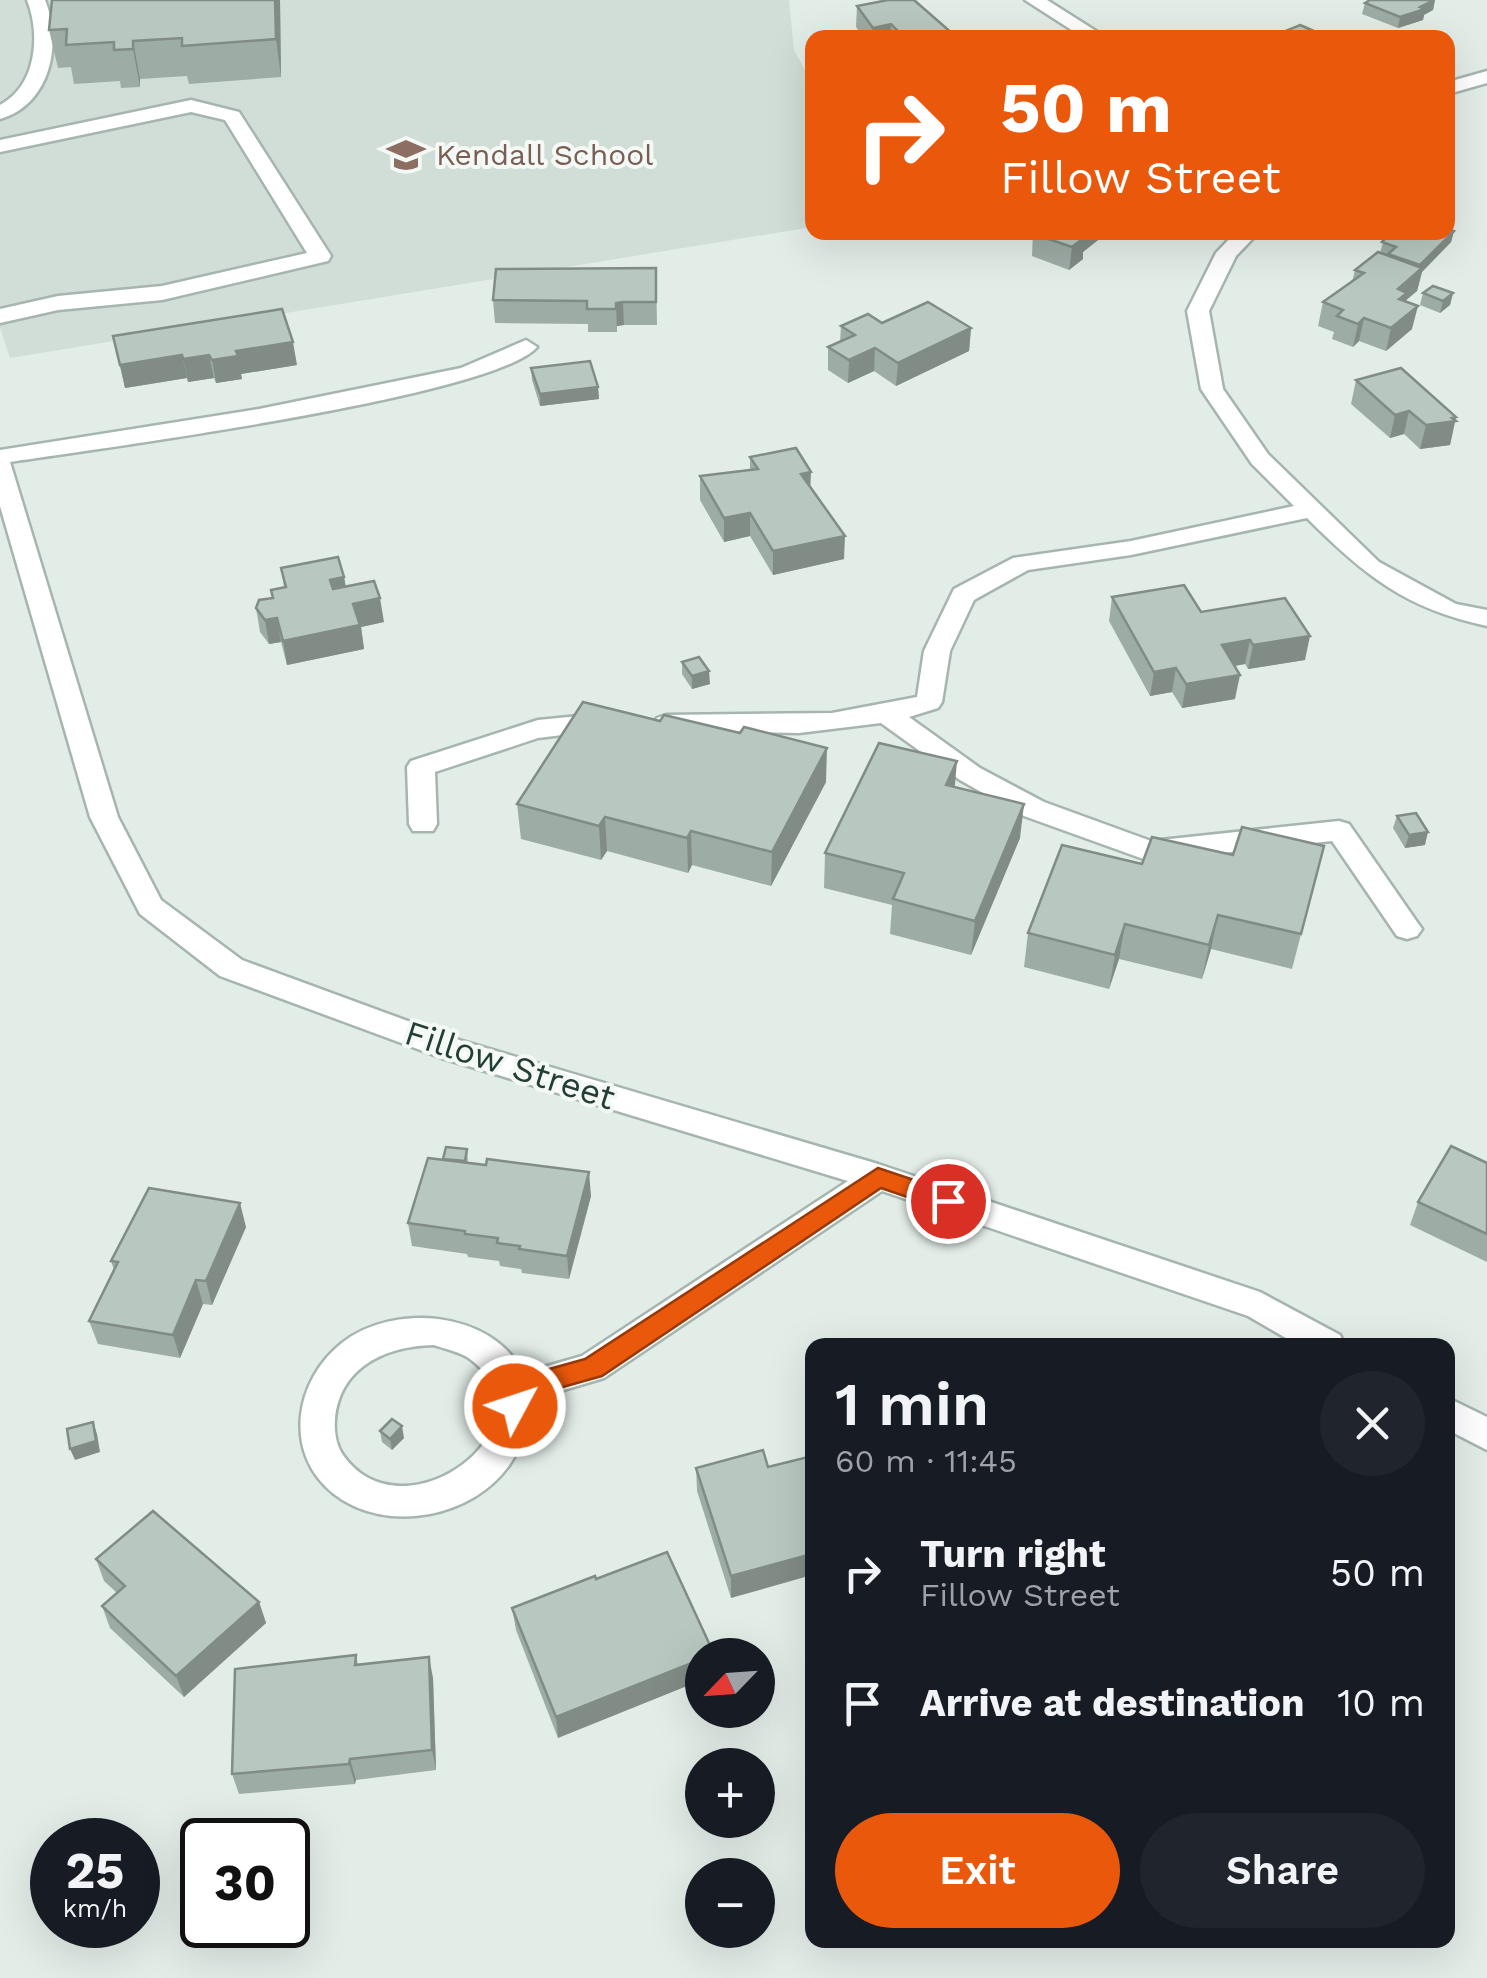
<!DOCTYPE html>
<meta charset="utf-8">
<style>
body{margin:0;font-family:"Work Sans",sans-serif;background:#20242c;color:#f1f3f6;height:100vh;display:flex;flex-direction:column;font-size:38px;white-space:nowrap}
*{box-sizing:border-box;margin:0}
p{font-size:32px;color:#9ea1a6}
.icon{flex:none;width:55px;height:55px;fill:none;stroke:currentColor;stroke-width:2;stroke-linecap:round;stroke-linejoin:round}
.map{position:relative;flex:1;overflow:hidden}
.drawer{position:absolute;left:805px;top:1338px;width:650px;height:610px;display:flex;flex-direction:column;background:#171b24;border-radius:20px;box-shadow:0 10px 40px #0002}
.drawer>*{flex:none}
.hud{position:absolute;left:805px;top:30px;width:650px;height:210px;border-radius:20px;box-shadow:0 10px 40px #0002;background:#ea580c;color:#fff;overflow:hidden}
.needle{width:65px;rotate:245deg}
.fabs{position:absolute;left:685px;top:1638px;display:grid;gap:20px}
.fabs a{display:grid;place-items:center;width:90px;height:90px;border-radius:50%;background:#171b24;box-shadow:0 10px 40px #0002;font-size:50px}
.speed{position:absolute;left:30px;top:1818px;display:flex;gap:20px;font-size:50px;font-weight:700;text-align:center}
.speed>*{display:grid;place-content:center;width:130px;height:130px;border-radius:50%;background:#171b24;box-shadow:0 10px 40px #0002;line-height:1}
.speed small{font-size:25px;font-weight:400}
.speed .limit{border:5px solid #111;border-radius:15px;background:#fff;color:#111}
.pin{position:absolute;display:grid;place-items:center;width:85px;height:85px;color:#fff;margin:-42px;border:5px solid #fff;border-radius:50%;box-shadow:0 2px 10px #0007}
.me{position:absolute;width:110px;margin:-55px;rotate:50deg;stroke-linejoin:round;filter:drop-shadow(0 0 8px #0008)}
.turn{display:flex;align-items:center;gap:35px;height:210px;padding:0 30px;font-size:45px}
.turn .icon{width:130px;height:130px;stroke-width:2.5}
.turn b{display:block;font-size:70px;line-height:85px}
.round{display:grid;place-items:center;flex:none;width:105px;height:105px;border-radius:52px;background:#20242c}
.overview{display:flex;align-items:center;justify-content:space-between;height:170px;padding:0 30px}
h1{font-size:60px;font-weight:600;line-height:75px}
.button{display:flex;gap:20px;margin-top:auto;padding:20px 30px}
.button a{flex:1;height:115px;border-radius:60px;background:#ea580c;color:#fff;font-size:40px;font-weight:600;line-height:115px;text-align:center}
.button a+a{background:#20242c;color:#f1f3f6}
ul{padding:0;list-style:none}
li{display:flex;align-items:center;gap:30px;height:130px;padding:0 30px}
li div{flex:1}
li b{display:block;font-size:38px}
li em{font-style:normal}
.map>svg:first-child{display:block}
.built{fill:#d1ddd7}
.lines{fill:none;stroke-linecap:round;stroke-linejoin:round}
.minor-casing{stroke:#a6b5af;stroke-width:5}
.minor{fill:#fff;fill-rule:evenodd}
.wall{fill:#9eaca6}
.shaded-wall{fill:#818c87}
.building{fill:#b8c8c1;stroke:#818c87;stroke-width:2.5}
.route{fill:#ea580c;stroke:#983908;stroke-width:2.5}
.labels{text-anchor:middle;stroke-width:8;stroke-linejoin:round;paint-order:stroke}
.far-education-label{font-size:30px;fill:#785e54;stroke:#f4f9f6;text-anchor:start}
.street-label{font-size:35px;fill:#233e35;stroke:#f4f9f6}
</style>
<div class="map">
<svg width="1487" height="1978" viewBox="0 0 1487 1978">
<rect width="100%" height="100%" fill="#e3ede8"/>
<polygon class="built" points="0,0 789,0 794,50 812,83 812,227 10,358 0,328"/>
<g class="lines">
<g class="minor-casing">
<g id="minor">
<path d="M27,0H45C63,44 50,105 0,119V105C36,86 41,36 27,0Z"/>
<polygon points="1025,0 1047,0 1107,38 1084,38"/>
<polygon points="1487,71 1487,83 1448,94 1448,82"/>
<polygon points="191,100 239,112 331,256 328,261 162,300 58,310 0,323 0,309 58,296 162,286 307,253 225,120 191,112 0,152 0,140"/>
<path d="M1236,232H1259L1236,256L1209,311L1223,389L1268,454L1379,562L1456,604L1487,610V626C1406,609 1364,575 1307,518L1131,555L1028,570L974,600L950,651L942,702L938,708L909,717L980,768L1044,802L1151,841L1339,821L1349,824L1417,922L1422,929L1417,936L1407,939L1397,936L1332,841L1149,861L1024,816L960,780L881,723L799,733L657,730L653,724L657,718L666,715L832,713L917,697L924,651L954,589L1013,558L1131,541L1294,506L1252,464L1201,389L1187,311L1216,253Z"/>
<path d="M526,340L537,347C494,397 96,449 10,462L118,817L161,900L242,960L462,1041L878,1164L1260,1292L1340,1335L1345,1345H1298L1248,1316L882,1191L604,1378L530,1400C533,1422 522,1445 510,1464C474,1517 387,1535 334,1494C282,1453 295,1380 342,1343C393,1303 492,1310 523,1373L582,1356L848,1181L442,1058L220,976L140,914L90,817L0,506V450L259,409L461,368ZM434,1345C445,1349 461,1352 470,1359C559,1425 404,1542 343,1455C336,1445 334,1431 335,1419C340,1366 387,1346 434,1345Z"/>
<polygon points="610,713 619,716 623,722 619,728 538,738 435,772 437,824 433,831 413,831 409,824 407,767 411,761 538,720"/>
<polygon points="1448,1398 1487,1417 1487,1450 1448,1430"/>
</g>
</g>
<use href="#minor" class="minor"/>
</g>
<g class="wall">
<polygon points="52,0 280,0 281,77 189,84 187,76 140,79 140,87 121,88 120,81 74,84 71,67 58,68 49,30"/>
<polygon points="1435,0 1433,10 1424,15 1423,20 1398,28 1362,14 1365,3"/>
<polygon points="857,6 953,38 864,38 856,27"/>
<polygon points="1454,231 1451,242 1422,272 1417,291 1405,301 1412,329 1386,351 1359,341 1353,347 1332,339 1334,332 1318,326 1323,302 1352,282 1355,270 1380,253 1386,232 1448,232"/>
<polygon points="1033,232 1108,232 1083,252 1083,259 1069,270 1032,256"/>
<polygon points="656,268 657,325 624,325 617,326 617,332 588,332 588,324 495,323 493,300"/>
<polygon points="1423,293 1453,293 1450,305 1440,313 1420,305"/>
<polygon points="882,323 971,328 969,351 896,386 874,371 848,383 828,370 828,347 840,342 841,326"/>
<polygon points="113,336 297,365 241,374 242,379 216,383 214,378 188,382 187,378 125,388"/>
<polygon points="531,368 598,387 599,399 540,406 532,380"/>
<polygon points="1356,380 1456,417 1450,445 1420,449 1404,434 1390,438 1351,404"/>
<polygon points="750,457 811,488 844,559 773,575 750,536 724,542 700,500 700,476 750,470"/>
<polygon points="281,568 344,577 346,587 384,622 361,627 364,649 287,665 281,642 269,644 260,632 256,608 273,598 284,587"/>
<polygon points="1112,597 1201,612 1305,660 1248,669 1245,664 1234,666 1235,699 1182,708 1172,692 1150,696 1109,621"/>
<polygon points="682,662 710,684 692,689 682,674"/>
<polygon points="826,782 771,886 692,865 688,873 607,851 601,860 521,839 517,804"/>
<polygon points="954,787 1020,838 971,955 890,934 892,905 824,888 825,853"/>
<polygon points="1397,816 1425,845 1405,848 1393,828"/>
<polygon points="1324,846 1292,969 1211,949 1202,979 1119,959 1109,989 1024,967 1028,933 1233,855"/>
<polygon points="467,1149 468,1163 591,1196 569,1279 522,1273 521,1269 500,1266 499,1261 468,1257 467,1254 412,1246 408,1223 443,1160"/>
<polygon points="1487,1163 1487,1262 1410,1225 1418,1202"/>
<polygon points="246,1227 212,1305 203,1304 180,1358 98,1344 89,1321 114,1270 111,1261"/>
<polygon points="380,1431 404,1438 392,1450 382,1442"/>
<polygon points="768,1467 731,1598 697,1491 696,1468"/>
<polygon points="96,1559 259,1602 266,1623 184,1697 110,1628 102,1606 117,1593 104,1581"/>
<polygon points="596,1579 558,1738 516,1630 512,1608"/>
<polygon points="356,1655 358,1665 433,1678 436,1770 356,1780 355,1784 239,1794 232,1774"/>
</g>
<g class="shaded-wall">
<polygon points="275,0 280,0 281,77 276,39"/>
<polygon points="1435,0 1433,10 1424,15 1423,20 1398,28 1400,17"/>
<polygon points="891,24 891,38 873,38 873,28"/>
<polygon points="133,41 140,79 140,87 133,49"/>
<polygon points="1454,231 1451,242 1422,272 1417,291 1405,301 1402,316 1398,289 1418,272 1420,265"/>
<polygon points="1083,232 1108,232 1083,252 1083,259 1069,270 1072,247"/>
<polygon points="1453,293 1450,305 1440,313 1443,301"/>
<polygon points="623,302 624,325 617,326 617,332 616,303"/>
<polygon points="1418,306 1412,329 1386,351 1391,328"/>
<polygon points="1364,318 1359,341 1353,347 1358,324"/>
<polygon points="971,328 969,351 896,386 898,363"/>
<polygon points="293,342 297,365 241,374 242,379 216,383 212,360 236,351"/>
<polygon points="875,348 874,371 848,383 849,360"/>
<polygon points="182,355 187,378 125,388 120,365"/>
<polygon points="209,355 214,378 188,382 183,359"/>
<polygon points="598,387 599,399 540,406 540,394"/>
<polygon points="1409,411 1404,434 1390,438 1395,415"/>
<polygon points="1456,417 1450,445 1420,449 1426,425"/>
<polygon points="811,472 810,496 801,474"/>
<polygon points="750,513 750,536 724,542 724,518"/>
<polygon points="845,536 844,559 773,575 773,551"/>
<polygon points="344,577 348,601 333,604 330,580"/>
<polygon points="380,598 384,622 361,627 364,649 287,665 283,641 353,604"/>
<polygon points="277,618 281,642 269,644 265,620"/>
<polygon points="1310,636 1305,660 1248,669 1253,645"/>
<polygon points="1250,640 1245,664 1217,669 1222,645"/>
<polygon points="1176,668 1172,692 1150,696 1154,672"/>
<polygon points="709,671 710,684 692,689 692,676"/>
<polygon points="1240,675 1235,699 1182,708 1186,684"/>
<polygon points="827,748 826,782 771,886 772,852"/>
<polygon points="957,761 954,796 946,785"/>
<polygon points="1024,804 1020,838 971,955 975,921"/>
<polygon points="605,817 607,851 601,860 599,826"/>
<polygon points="691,831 692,865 688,873 687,838"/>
<polygon points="1428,832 1425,845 1405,848 1409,835"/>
<polygon points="1218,915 1211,949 1202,979 1209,945"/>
<polygon points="1125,924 1119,959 1109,989 1115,955"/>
<polygon points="589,1172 591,1196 569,1279 567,1256"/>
<polygon points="240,1203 246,1227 212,1305 206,1281"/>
<polygon points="196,1280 203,1304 180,1358 173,1335"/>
<polygon points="93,1422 97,1434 100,1452 75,1460 70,1449"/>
<polygon points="402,1426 404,1438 392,1450 390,1439"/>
<polygon points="812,1554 812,1575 731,1598 731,1576"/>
<polygon points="259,1602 266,1623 184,1697 176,1676"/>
<polygon points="429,1657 433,1678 436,1770 432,1750"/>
<polygon points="702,1659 702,1680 558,1738 556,1717"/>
<polygon points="350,1759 356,1780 355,1784 349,1764"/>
</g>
<g class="building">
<polygon points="52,0 275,0 276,39 182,46 182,38 133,41 133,49 114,50 114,42 66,45 67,29 49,30"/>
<polygon points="888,0 914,0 953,34 933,38 900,38 904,37 891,24 873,28 857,6"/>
<polygon points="1370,0 1434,0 1420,7 1425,9 1400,17 1365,3"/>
<polygon points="1300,25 1330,38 1295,38 1283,32"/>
<polygon points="1448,228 1454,231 1420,265 1388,254 1396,247 1382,242 1391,232 1448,232"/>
<polygon points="1035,232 1083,232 1080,235 1085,237 1072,247 1034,234"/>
<polygon points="1378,252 1422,268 1398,289 1407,293 1399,299 1418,306 1391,328 1364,318 1358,324 1337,316 1343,310 1323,302 1364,273 1355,270"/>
<polygon points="656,268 656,302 623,302 616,303 616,309 587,309 587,301 493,300 496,269"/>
<polygon points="1433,286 1453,293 1443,301 1423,293"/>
<polygon points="928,302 971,328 898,363 875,348 849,360 828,347 855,335 841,326 868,314 882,323"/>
<polygon points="282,309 293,342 236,351 238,356 212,360 209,355 183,359 182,355 120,365 113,336"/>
<polygon points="590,361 598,387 540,394 531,368"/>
<polygon points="1401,368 1456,417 1452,418 1456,421 1426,425 1409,411 1395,415 1356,380"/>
<polygon points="796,448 811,472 801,474 845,536 773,551 750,513 724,518 700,476 758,469 750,457"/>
<polygon points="338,557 344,577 330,580 333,589 374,581 380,598 353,604 360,625 283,641 277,618 265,620 256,608 259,600 273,598 271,590 286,587 281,568"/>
<polygon points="1184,585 1201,612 1285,598 1310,636 1253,645 1250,640 1222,645 1240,675 1186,684 1176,668 1154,672 1112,597"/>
<polygon points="699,657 709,671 692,676 682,662"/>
<polygon points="583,702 660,721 664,715 740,733 744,727 827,748 772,852 691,831 687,838 605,817 599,826 517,804"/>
<polygon points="879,743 957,761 946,785 1024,804 975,921 893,899 904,873 825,853"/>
<polygon points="1416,813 1428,832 1409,835 1397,816"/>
<polygon points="1242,827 1324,846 1301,934 1218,915 1209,945 1125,924 1115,955 1028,933 1062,845 1142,864 1152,837 1233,855"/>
<polygon points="1451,1146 1487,1163 1487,1234 1418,1202"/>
<polygon points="446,1147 467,1149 465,1161 443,1159"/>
<polygon points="428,1158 486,1165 487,1159 589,1172 567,1256 519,1249 520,1246 497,1243 498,1238 465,1234 465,1231 408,1223"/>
<polygon points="149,1188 240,1203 206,1281 196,1280 173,1335 89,1321 118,1262 111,1261"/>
<polygon points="392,1419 402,1426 390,1439 380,1431"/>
<polygon points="93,1422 96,1441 70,1449 67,1429"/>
<polygon points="763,1450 768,1467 812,1456 812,1554 731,1576 696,1468"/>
<polygon points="153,1511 259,1602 176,1676 102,1606 125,1586 96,1559"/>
<polygon points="667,1552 714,1654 702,1655 702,1659 556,1717 512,1608 595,1576 596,1579"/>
<polygon points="356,1655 355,1665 429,1657 432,1750 350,1759 349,1764 232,1774 235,1669"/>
</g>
<polygon class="route" points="878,1168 956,1194 960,1201 956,1208 948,1211 881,1188 602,1376 527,1397 525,1414 515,1417 506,1414 500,1390 503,1382 585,1359"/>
<defs>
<g id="school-bare" transform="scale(3)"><path d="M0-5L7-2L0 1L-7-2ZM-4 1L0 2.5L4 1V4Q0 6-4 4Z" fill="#8d6e63" stroke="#f4f9f6" stroke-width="2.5" paint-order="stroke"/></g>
</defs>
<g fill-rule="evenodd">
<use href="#school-bare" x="406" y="155"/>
</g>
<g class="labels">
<g class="far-education-label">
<text x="436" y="165">Kendall School</text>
</g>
<g class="street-label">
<text transform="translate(510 1065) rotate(18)" y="12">Fillow Street</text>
</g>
</g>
</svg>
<div class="fabs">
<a><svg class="needle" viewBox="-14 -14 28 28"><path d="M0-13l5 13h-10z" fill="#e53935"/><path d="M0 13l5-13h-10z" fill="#9ea1a6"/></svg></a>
<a>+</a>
<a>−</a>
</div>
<div class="speed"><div>25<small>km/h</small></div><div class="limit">30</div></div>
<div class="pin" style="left:948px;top:1201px;background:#d93025"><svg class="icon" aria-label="arrive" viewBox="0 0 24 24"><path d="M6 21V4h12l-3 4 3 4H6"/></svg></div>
<svg class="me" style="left:515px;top:1406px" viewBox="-20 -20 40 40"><circle r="17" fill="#ea580c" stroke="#fff" stroke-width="3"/><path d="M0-11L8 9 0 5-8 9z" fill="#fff"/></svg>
<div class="hud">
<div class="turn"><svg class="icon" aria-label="right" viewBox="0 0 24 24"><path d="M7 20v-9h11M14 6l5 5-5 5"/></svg><div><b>50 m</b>Fillow Street</div></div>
</div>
<section class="drawer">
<div class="overview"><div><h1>1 min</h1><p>60 m · 11:45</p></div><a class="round"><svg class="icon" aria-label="close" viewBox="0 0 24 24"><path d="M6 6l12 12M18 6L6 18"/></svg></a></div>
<ul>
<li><svg class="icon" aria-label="right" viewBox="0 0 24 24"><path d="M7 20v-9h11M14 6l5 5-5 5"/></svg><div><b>Turn right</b><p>Fillow Street</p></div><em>50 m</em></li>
<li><svg class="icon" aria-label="arrive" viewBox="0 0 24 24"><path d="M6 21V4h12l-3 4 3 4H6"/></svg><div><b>Arrive at destination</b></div><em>10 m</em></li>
</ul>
<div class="button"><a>Exit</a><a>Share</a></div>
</section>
</div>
